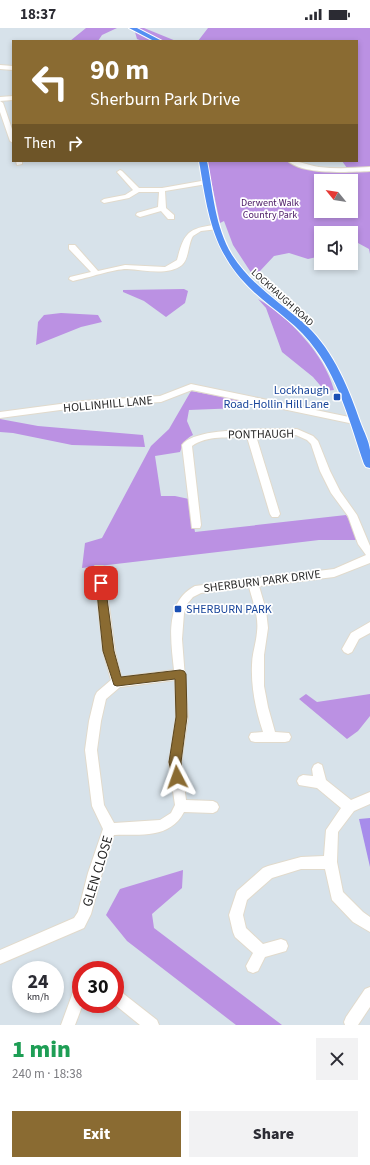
<!DOCTYPE html>
<meta charset="utf-8">
<style>
body{margin:0;font-family:"Source Sans 3",sans-serif;background:#f2f2f3;color:#2b2b33;height:100vh;display:flex;flex-direction:column;font-size:15px;white-space:nowrap}
*{box-sizing:border-box;margin:0}
p{font-size:13px;color:#7c7c81}
.icon{flex:none;width:22px;height:22px;fill:none;stroke:currentColor;stroke-width:2;stroke-linecap:round;stroke-linejoin:round}
.map{position:relative;height:997px;overflow:hidden}
.drawer{display:flex;flex-direction:column;background:#fff;flex:1}
.drawer>*{flex:none}
.hud{position:absolute;left:12px;top:12px;width:346px;height:122px;border-radius:0px;box-shadow:0 2px 6px #0003;background:#8a6b32;color:#fff;overflow:hidden}
.needle{width:26px;rotate:300deg}
.buttons{position:absolute;left:314px;top:146px;display:grid;gap:8px}
.buttons a{display:grid;place-items:center;width:44px;height:44px;border-radius:0px;background:#fff;box-shadow:0 2px 6px #0003;font-size:20px}
.speed{position:absolute;left:12px;top:933px;display:flex;gap:8px;font-size:20px;font-weight:700;text-align:center}
.speed>*{display:grid;place-content:center;width:52px;height:52px;border-radius:50%;background:#fff;box-shadow:0 2px 6px #0003;line-height:1}
.speed small{font-size:10px;font-weight:400}
.speed .limit{border:6px solid #d22;background:#fff;color:#111}
.pin{position:absolute;display:grid;place-items:center;width:34px;height:34px;color:#fff;margin:-17px;border-radius:8px;box-shadow:0 2px 6px #0006}
.me{position:absolute;width:44px;margin:-22px;rotate:356deg;stroke-linejoin:round;filter:drop-shadow(0 0 3px #0008)}
.turn{display:flex;align-items:center;gap:14px;height:84px;padding:0 12px;font-size:18px}
.turn .icon{width:52px;height:52px;stroke-width:2.5}
.turn b{display:block;font-size:28px;line-height:34px}
.then{display:flex;align-items:center;height:38px;padding:0 12px;background:#0003;gap:8px;font-size:15px}
.round{display:grid;place-items:center;flex:none;width:42px;height:42px;border-radius:0px;background:#f2f2f3}
.summary{display:flex;align-items:center;justify-content:space-between;height:68px;padding:0 12px}
h1{font-size:24px;font-weight:800;line-height:30px;color:#1e9e55}
.cta{display:flex;gap:8px;margin-top:auto;padding:8px 12px}
.cta a{flex:1;height:46px;border-radius:0px;background:#8a6b32;color:#fff;font-size:16px;font-weight:800;line-height:46px;text-align:center}
.cta a+a{background:#f2f2f3;color:#2b2b33}
.status{display:flex;justify-content:space-between;align-items:center;height:28px;padding:0 20px;background:#fff;direction:ltr}
.status svg{height:11px;fill:currentColor}
.map>svg:first-child{display:block}
.green{fill:#bb91e3;fill-rule:evenodd}
.pitch{fill:#a78ceb}
.lines{fill:none;stroke-linecap:round;stroke-linejoin:round}
.minor-casing{stroke:#e1dacc;stroke-width:2}
.major-casing{stroke:#fff;stroke-width:2}
.minor{fill:#fff;fill-rule:evenodd}
.major{fill:#538ff3;fill-rule:evenodd}
.route{fill:#8a6b32;stroke:#5a4620}
.transit-dot{fill:#1a4fb4;stroke:#fff;stroke-width:1.5}
.labels{text-anchor:middle;stroke-width:3.5;stroke-linejoin:round;paint-order:stroke}
.far-park-label{font-size:10px;fill:#481763;stroke:#fff}
.far-street-label{font-size:10px;fill:#272727;stroke:#fff}
.transit-label{font-size:12px;fill:#164399;stroke:#fff;text-anchor:end}
.street-label{font-size:12px;fill:#272727;stroke:#fff}
.near-street-label{font-size:14px;fill:#272727;stroke:#fff}
</style>
<div class="status"><b>18:37</b><svg viewBox="0 0 49 12"><path d="M0 12V9h3v3zM5 12V6h3v6zM10 12V3h3v9zM15 12V0h3v12zM26 1h20v11H26zM47 4h2v5h-2z"/></svg></div>
<div class="map">
<svg width="370" height="997" viewBox="0 0 370 997">
<rect width="100%" height="100%" fill="#d7e2ea"/>
<g class="green">
<polygon points="86,0 117,0 102,7 98,13 70,13"/>
<polygon points="137,0 144,0 176,13 142,13 137,11 135,4"/>
<path d="M208,0H370V226L369,221L358,215L351,218V205H321V228L308,231L289,225L274,228L260,243L252,246L233,217L224,193L220,195L207,133H291L301,137L328,143L347,140L342,133H357V13H198ZM321,153H351V183H321Z"/>
<polygon points="184,261 188,263 185,275 166,289 144,273 123,264 123,262"/>
<path d="M258,271C289,289 325,327 334,362L325,363L313,349L282,324L266,280Z"/>
<polygon points="61,285 98,287 102,294 81,299 36,317 38,294 44,287"/>
<path d="M191,363L239,372L240,380L189,382L187,393L193,407C185,411 183,416 180,424L155,428L161,468H175L189,471L195,504L346,487L354,499L357,512H319L82,540L85,515L102,510L151,418L169,401Z"/>
<polygon points="0,391 38,398 143,407 145,419 72,417 13,405 0,404"/>
<polygon points="306,666 317,674 370,666 370,688 358,703 347,711 299,671"/>
<polygon points="183,842 182,860 152,886 154,900 282,997 236,997 127,913 106,887 120,861"/>
</g>
<polygon class="pitch" points="370,790 370,839 359,791"/>
<g class="lines">
<g class="minor-casing">
<g id="minor">
<polygon points="0,37 13,38 13,42 0,41"/>
<polygon points="13,68 13,72 0,73 0,69"/>
<polygon points="0,73 3,75 13,104 13,115 10,113 0,84"/>
<polygon points="16,133 22,133 22,136 17,137"/>
<path d="M288,133C299,133 308,137 319,139C336,141 353,140 370,139V143C349,144 304,147 288,133Z"/>
<polygon points="120,142 122,143 139,160 162,160 207,152 210,154 207,156 165,163 166,180 174,187 174,191 168,191 161,183 140,189 136,187 137,185 158,179 159,164 139,164 129,170 104,175 101,173 104,171 125,167 133,162 117,144"/>
<path d="M215,197H218V201L201,203L193,208C188,216 189,231 182,237C168,248 144,242 127,241C113,241 88,250 73,253L69,251L70,249L91,244L69,221V217H75L98,243L125,237L165,239L177,232C184,206 187,200 215,197Z"/>
<polygon points="191,356 354,390 359,393 354,396 192,362 161,374 83,379 0,390 0,384 83,373 160,368"/>
<path d="M274,401H297L313,408L318,413L330,443L340,463L357,487L370,518V535L334,549L259,558L266,582L268,600L264,627V658L268,679L275,704L289,705L291,709L289,713L285,714H255L251,713L249,709L251,705L263,704C256,683 251,660 252,637C252,626 256,616 257,604C259,589 253,574 249,559L201,565L193,569L187,576L184,585L182,611L188,689L181,735L186,772L213,773L217,775L219,779L217,783L213,785L184,784C170,811 141,806 114,807L102,845L91,886L84,900L0,936V922L74,890L78,884L88,845L103,801L92,778L85,722L89,693L95,668L97,664L111,652L103,623L94,541L95,538H103L104,541L115,623L121,649L174,642C171,613 164,574 195,558L334,541L366,527L358,516L348,488L331,465L320,443L311,416L307,412L296,407L256,408L280,486L278,489H272L270,486L247,409C229,410 207,407 192,418L201,497L200,500H192L182,417C194,400 253,402 274,401ZM175,652L176,689L169,735L175,777L171,785L160,792L114,795L104,777L97,722L101,693L106,671L120,659Z"/>
<polygon points="370,594 370,605 359,611 352,624 348,626 344,624 342,621 351,605"/>
<polygon points="318,735 322,737 326,752 351,772 370,764 370,776 354,783 338,804 337,834 343,864 363,884 370,889 370,904 353,894 332,872 325,841 301,841 272,850 247,872 243,887 246,900 263,916 281,911 286,913 288,918 286,923 265,929 258,943 253,945 248,943 246,938 253,925 235,909 233,904 229,887 237,863 263,840 268,838 301,829 324,828 326,802 341,780 317,760 299,757 297,753 299,749 303,747 313,748 312,741 314,737"/>
<polygon points="81,954 81,976 83,976 75,997 61,997 76,956"/>
<polygon points="370,959 370,979 358,997 345,997 344,994 346,989 365,961"/>
<polygon points="115,961 120,963 157,992 159,997 140,997 114,976 115,976"/>
</g>
</g>
<g class="major-casing">
<g id="major">
<polygon points="129,0 137,0 162,13 154,13"/>
<path d="M199,133H207C213,164 215,199 232,227C251,257 281,275 307,298C334,324 349,361 361,396C364,404 369,413 370,422C370,428 370,434 370,440L366,439L364,436C351,398 340,355 316,322C300,298 275,283 254,264C212,225 208,186 199,133Z"/>
</g>
</g>
<use href="#minor" class="minor"/>
<use href="#major" class="major"/>
</g>
<polygon class="route" points="101,551 104,552 105,555 114,623 121,649 180,642 184,643 186,646 187,689 181,734 183,749 181,752 177,754 173,752 169,734 176,689 175,651 117,658 114,657 103,623 96,555 97,552"/>
<g class="transit-dot">
<rect x="333" y="365" width="8" height="8" rx="2"/>
<rect x="174" y="577" width="8" height="8" rx="2"/>
</g>
<g class="labels">
<g class="far-park-label">
<text x="270" y="178">Derwent Walk<tspan x="270" dy="12">Country Park</tspan></text>
</g>
<g class="far-street-label">
<text transform="translate(283 269) rotate(42)" y="4">LOCKHAUGH ROAD</text>
</g>
<g class="transit-label">
<text x="329" y="366">Lockhaugh<tspan x="329" dy="14">Road-Hollin Hill Lane</tspan></text>
<text x="186" y="585" text-anchor="start">SHERBURN PARK</text>
</g>
<g class="street-label">
<text transform="translate(108 376) rotate(-5)" y="4">HOLLINHILL LANE</text>
<text transform="translate(261 406) rotate(-1)" y="4">PONTHAUGH</text>
<text transform="translate(262 553) rotate(-7)" y="4">SHERBURN PARK DRIVE</text>
</g>
<g class="near-street-label">
<text transform="translate(97 843) rotate(-73)" y="5">GLEN CLOSE</text>
</g>
</g>
</svg>
<div class="buttons">
<a><svg class="needle" viewBox="-14 -14 28 28"><path d="M0-13l5 13h-10z" fill="#e53935"/><path d="M0 13l5-13h-10z" fill="#7c7c81"/></svg></a>
<a><svg class="icon" aria-label="sound" viewBox="0 0 24 24"><path d="M4 9h4l5-4v14l-5-4H4zM17 9q2 3 0 6"/></svg></a>
</div>
<div class="speed"><div>24<small>km/h</small></div><div class="limit">30</div></div>
<div class="pin" style="left:101px;top:555px;background:#d93025"><svg class="icon" aria-label="arrive" viewBox="0 0 24 24"><path d="M6 21V4h12l-3 4 3 4H6"/></svg></div>
<svg class="me" style="left:177px;top:749px" viewBox="-20 -20 40 40"><path d="M0-17L14 15 0 8-14 15z" fill="#8a6b32" stroke="#fff" stroke-width="4"/></svg>
<div class="hud">
<div class="turn"><svg class="icon" aria-label="left" viewBox="0 0 24 24"><path d="M17 20v-9H6M10 6l-5 5 5 5"/></svg><div><b>90 m</b>Sherburn Park Drive</div></div>
<div class="then">Then<svg class="icon" aria-label="right" viewBox="0 0 24 24"><path d="M7 20v-9h11M14 6l5 5-5 5"/></svg></div>
</div>
</div>
<section class="drawer">
<div class="summary"><div><h1>1 min</h1><p>240 m · 18:38</p></div><a class="round"><svg class="icon" aria-label="close" viewBox="0 0 24 24"><path d="M6 6l12 12M18 6L6 18"/></svg></a></div>
<div class="cta"><a>Exit</a><a>Share</a></div>
</section>
